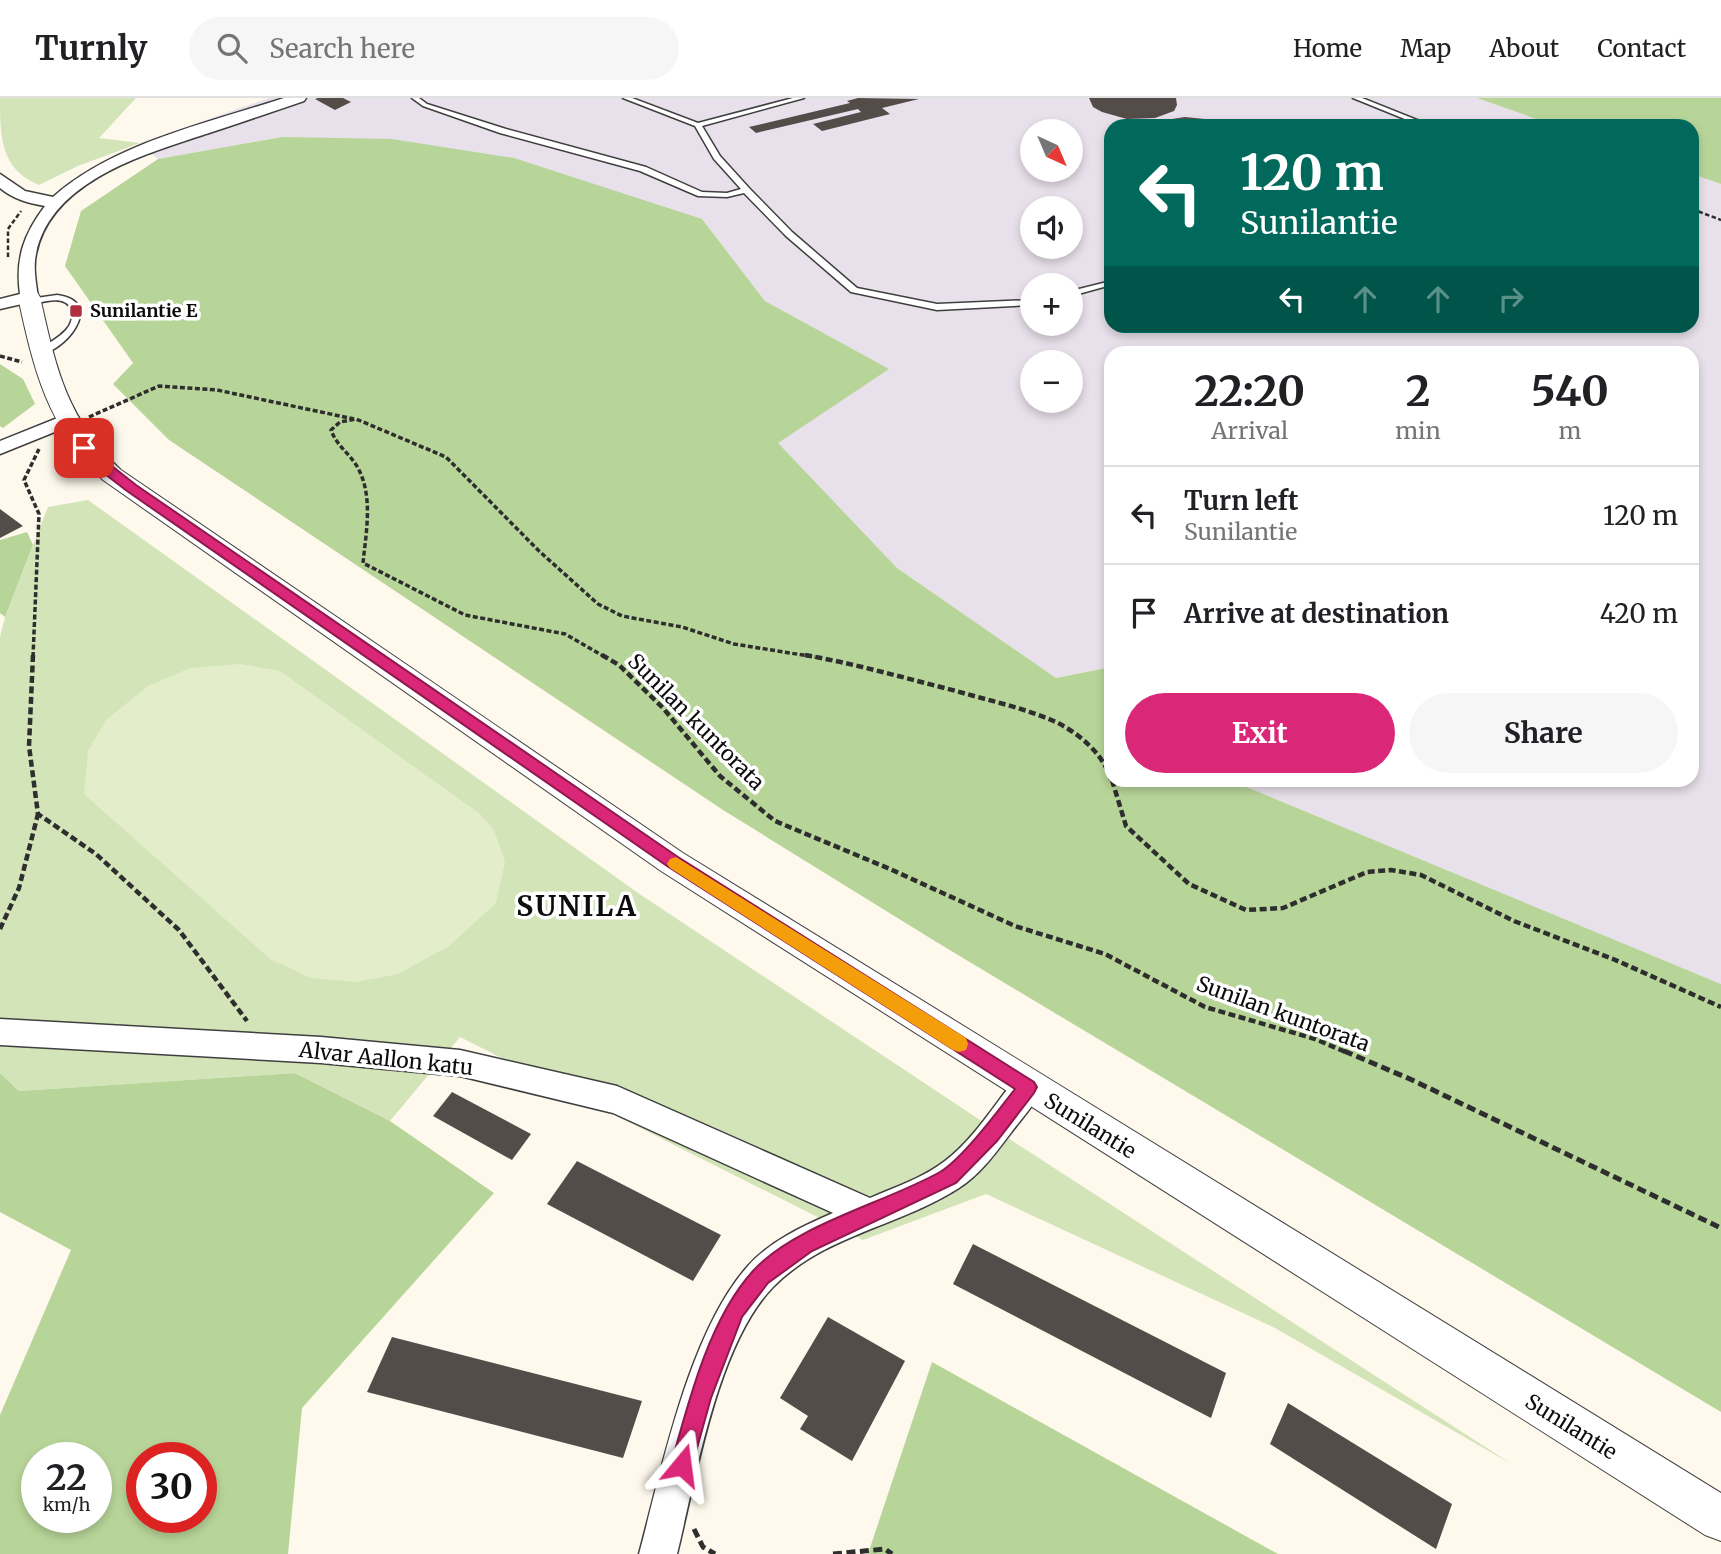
<!DOCTYPE html>
<meta charset="utf-8">
<style>
body{margin:0;font-family:Merriweather,serif;background:#f6f6f6;color:#202124;height:100vh;display:flex;flex-direction:column;font-size:26px;white-space:nowrap}
*{box-sizing:border-box;margin:0}
p{font-size:23px;color:#757577}
.icon{flex:none;width:38px;height:38px;fill:none;stroke:currentColor;stroke-width:2;stroke-linecap:round;stroke-linejoin:round}
.map{position:relative;flex:1;overflow:hidden}
.sheet{position:absolute;left:1104px;top:248px;width:595px;height:441px;display:flex;flex-direction:column;background:#fff;border-radius:21px;box-shadow:0 4px 10px #0003}
.sheet>*{flex:none}
.hud{position:absolute;left:1104px;top:21px;width:595px;height:214px;border-radius:21px;box-shadow:0 4px 10px #0003;background:#00695c;color:#fff;overflow:hidden}
.needle{width:46px;rotate:136deg}
.tools{position:absolute;left:1020px;top:21px;display:grid;gap:14px}
.tools a{display:grid;place-items:center;width:63px;height:63px;border-radius:50%;background:#fff;box-shadow:0 4px 10px #0003;font-size:35px}
.speed{position:absolute;left:21px;top:1344px;display:flex;gap:14px;font-size:35px;font-weight:700;text-align:center}
.speed>*{display:grid;place-content:center;width:91px;height:91px;border-radius:50%;background:#fff;box-shadow:0 4px 10px #0003;line-height:1}
.speed small{font-size:18px;font-weight:400}
.speed .limit{border:10px solid #d22;background:#fff;color:#111}
.pin{position:absolute;display:grid;place-items:center;width:60px;height:60px;color:#fff;margin:-30px;border-radius:14px;box-shadow:0 4px 10px #0006}
.me{position:absolute;width:77px;margin:-38px;rotate:16deg;stroke-linejoin:round;filter:drop-shadow(0 0 5px #0008)}
.turn{display:flex;align-items:center;gap:24px;height:147px;padding:0 21px;font-size:32px}
.turn .icon{width:91px;height:91px;stroke-width:2.5}
.turn b{display:block;font-size:49px;line-height:60px}
.lanes{display:flex;align-items:center;height:66px;padding:0 21px;background:#0003;justify-content:center;gap:35px;direction:ltr}
.lanes .off{opacity:.35}
.eta{display:flex;justify-content:space-evenly;align-items:center;height:119px;text-align:center}
.eta b{font-size:42px;font-weight:700;line-height:49px}
.action{display:flex;gap:14px;margin-top:auto;padding:14px 21px}
.action a{flex:1;height:80px;border-radius:42px;background:#db2777;color:#fff;font-size:28px;font-weight:700;line-height:80px;text-align:center}
.action a+a{background:#f6f6f6;color:#202124}
ul{padding:0;list-style:none}
li{display:flex;align-items:center;gap:21px;height:98px;padding:0 21px;border-top:2px solid #e0e0e0}
li div{flex:1}
li b{display:block;font-size:26px}
li em{font-style:normal}
header{display:flex;align-items:center;gap:42px;box-sizing:border-box;height:98px;padding:0 35px;background:#fff;border-bottom:2px solid #e0e0e0}
header strong{font-size:33px}
nav{display:flex;gap:38px;margin-inline-start:auto;font-size:24px}
.search{width:490px;height:63px;background:#f6f6f6;display:flex;align-items:center;gap:18px;box-sizing:border-box;padding:0 24px;border-radius:38px;color:#757577;font-size:26px}
.map>svg:first-child{display:block}
.industrial{fill:#e8e0ea;fill-rule:evenodd}
.green{fill:#d3e5b8}
.forest{fill:#b8d599;fill-rule:evenodd}
.pitch{fill:#e3edc9}
.building{fill:#534c49}
.lines{fill:none;stroke-linecap:round;stroke-linejoin:round}
.service-casing{stroke:#3f3f3f;stroke-width:3}
.minor-casing{stroke:#3f3f3f;stroke-width:3}
.tertiary-casing{stroke:#3f3f3f;stroke-width:2}
.path-far3{stroke:#2e2e2e;stroke-width:2.5;stroke-dasharray:4.5 2.5;stroke-linecap:butt}
.path-far2{stroke:#2e2e2e;stroke-width:3.5;stroke-dasharray:5 2.5;stroke-linecap:butt}
.path-far1{stroke:#2e2e2e;stroke-width:4.5;stroke-dasharray:7 3.5;stroke-linecap:butt}
.path{stroke:#2e2e2e;stroke-width:5;stroke-dasharray:9 4.5;stroke-linecap:butt}
.service{fill:#fff;fill-rule:evenodd}
.minor{fill:#fff;fill-rule:evenodd}
.tertiary{fill:#fff;fill-rule:evenodd}
.route{fill:#db2777;stroke:#8e194d;stroke-width:2}
.slow{fill:#f59e0b}
.poi-dot{fill:#b12e3f;stroke:#fff;stroke-width:2.5}
.labels{text-anchor:middle;stroke-width:7;stroke-linejoin:round;paint-order:stroke}
.far-poi-label{font-size:18px;font-weight:bold;fill:#0c0c0c;stroke:#fff;text-anchor:start}
.street-label{font-size:21px;fill:#0c0c0c;stroke:#fff}
.district-label{font-size:28px;font-weight:bold;letter-spacing:2px;fill:#0c0c0c;stroke:#fff}
</style>
<header>
<strong>Turnly</strong>
<div class="search"><svg class="icon" aria-label="search" viewBox="0 0 24 24"><circle cx="10" cy="10" r="6"/><path d="M15 15l6 6"/></svg>Search here</div>
<nav><a>Home</a><a>Map</a><a>About</a><a>Contact</a></nav>
</header>
<div class="map">
<svg width="1721" height="1456" viewBox="0 0 1721 1456">
<rect width="100%" height="100%" fill="#fef9ec"/>
<path class="industrial" d="M269,0H1477L1556,28H1111V228H1692V76L1721,86V886L1232,683L1692,682V256H1111V569L1056,580L897,470L777,345L888,271L765,203L702,121L282,39L158,61L140,45ZM1032,33H1071V72H1032ZM1032,110H1071V149H1032ZM1032,187H1071V226H1032ZM1032,264H1071V303H1032Z"/>
<g class="green">
<path d="M0,0H136L99,40L140,45L78,68L39,87C0,71 0,38 0,0Z"/>
<polygon points="88,402 638,795 977,1020 1513,1367 1275,1230 986,1096 863,1142 460,939 390,1023 295,975 19,993 0,975 0,539 5,519 48,409"/>
</g>
<g class="forest">
<polygon points="1477,0 1721,0 1721,86 1692,76 1692,28 1556,28"/>
<polygon points="282,39 392,41 514,60 702,121 765,203 889,271 778,345 897,470 1056,580 1111,569 1111,682 1232,683 1721,886 1721,1314 938,845 723,712 169,342 113,286 133,265 65,168 81,113 158,61"/>
<polygon points="0,266 23,281 35,306 3,330 0,328"/>
<polygon points="27,434 33,447 5,519 0,515 0,442"/>
<path d="M0,975L19,993L295,975L390,1023L494,1095L302,1310L288,1456H0V1317L71,1152L0,1114ZM37,1360H96V1419H37ZM142,1360H201V1419H142Z"/>
<polygon points="932,1264 1278,1456 868,1456"/>
</g>
<polygon class="pitch" points="240,566 280,573 480,716 494,732 505,764 496,805 449,848 398,876 356,884 311,880 270,861 84,696 88,653 106,622 148,588 190,570"/>
<g class="building">
<polygon points="318,0 343,0 351,4 335,12 315,1"/>
<polygon points="858,0 919,1 882,10 890,16 822,33 813,26 861,14 858,11 756,35 749,29 850,5 847,3"/>
<polygon points="1089,0 1176,0 1177,7 1174,13 1155,20 1127,21 1102,14 1093,9"/>
<polygon points="1185,19 1214,22 1229,28 1151,28 1159,23"/>
<polygon points="0,411 23,428 0,440"/>
<polygon points="452,994 531,1036 512,1062 433,1018"/>
<polygon points="577,1063 721,1137 693,1183 547,1106"/>
<polygon points="973,1146 1226,1275 1211,1320 953,1186"/>
<polygon points="828,1219 905,1263 852,1363 800,1331 808,1318 780,1300"/>
<polygon points="392,1239 642,1303 623,1360 367,1294"/>
<polygon points="1288,1305 1452,1406 1436,1451 1270,1346"/>
</g>
<g class="lines">
<g class="service-casing">
<g id="service">
<polygon points="412,0 419,0 427,6 506,31 646,69 702,94 727,95 741,91 714,61 695,28 623,0 632,0 698,25 793,0 804,0 702,28 720,58 749,90 792,134 857,190 937,206 1032,202 1032,207 937,212 851,194 786,138 744,95 727,99 698,98 640,73 500,35 423,8"/>
<polygon points="1353,0 1362,0 1432,28 1422,28"/>
<polygon points="1111,183 1111,187 1071,198 1071,193"/>
<path d="M57,197C108,204 62,257 38,256V252C48,245 62,239 69,228C72,223 73,217 71,211C65,196 42,204 30,207L26,204L36,200Z"/>
</g>
</g>
<g class="minor-casing">
<g id="minor">
<path d="M284,0H306L304,3C274,13 243,24 212,34C149,55 51,81 36,156C33,170 36,185 38,199L35,203L0,211V201L20,196C15,160 24,136 45,108C28,105 13,101 0,90V76L25,93L53,99C114,45 208,25 284,0Z"/>
<polygon points="65,317 72,319 75,323 72,327 0,356 0,343"/>
<path d="M0,921L321,939L460,952L617,988L870,1100C895,1089 923,1080 945,1063C974,1041 994,1007 1017,979L1028,975L1039,979L1043,989C1036,1005 1024,1018 1013,1032C997,1053 981,1076 959,1090C900,1128 824,1137 773,1189C717,1247 696,1379 677,1456H639C662,1371 689,1234 748,1168C770,1143 803,1128 833,1115L613,1015L460,978L321,965L0,947Z"/>
</g>
</g>
<g class="tertiary-casing">
<path id="tertiary" d="M29,193L37,194L40,199C56,270 66,320 121,372L683,755L1721,1395V1443L1705,1437L661,773L103,382C47,328 34,273 18,199L21,194Z"/>
</g>
<g class="path-far3">
<polyline points="1692,111 1721,122"/>
<polyline points="8,159 8,131 21,113"/>
</g>
<g class="path-far2">
<polyline points="0,258 22,264"/>
<polyline points="89,319 159,288 217,292 354,321"/>
<polyline points="33,559 39,416 24,382 39,351"/>
<path d="M605,559L565,536L465,517L363,465C366,435 373,400 359,372C352,357 337,349 331,332L340,324L356,321L446,359L539,453L598,506L622,518L682,529L734,546L815,559"/>
</g>
<g class="path-far1">
<polyline points="33,557 29,648 38,716 96,756 179,832 247,923"/>
<polyline points="602,557 619,567 663,610 720,678 775,723 890,771 1015,828 1105,856 1205,909 1315,941 1348,955"/>
<path d="M805,557C856,566 905,580 956,593C990,603 1026,610 1058,625C1081,637 1104,657 1111,682"/>
<polyline points="1112,682 1126,728 1189,786 1246,812 1283,810 1367,774 1391,772 1421,777 1514,823 1613,861 1721,909"/>
<polyline points="0,831 19,790 38,716"/>
</g>
<g class="path">
<polyline points="1344,953 1410,981 1721,1130"/>
<polyline points="694,1431 703,1449 715,1456"/>
<polyline points="833,1456 885,1451 892,1456"/>
</g>
<use href="#service" class="service"/>
<use href="#minor" class="minor"/>
<use href="#tertiary" class="tertiary"/>
</g>
<path class="route" d="M84,346L136,387L678,759L1034,984L1037,989L1034,995L997,1043L956,1085L812,1153L768,1185L742,1219L711,1300L690,1375L682,1379L674,1375L671,1367C688,1305 709,1221 753,1173C794,1127 885,1105 940,1074C962,1061 998,1013 1015,991L667,768L127,393L92,366L78,350Z"/>
<polygon class="slow" points="676,759 966,940 968,946 966,952 959,954 953,952 670,770 667,766 670,761"/>
<rect class="poi-dot" x="69" y="206" width="14" height="14" rx="3.5"/>
<g class="labels">
<g class="far-poi-label">
<text x="90" y="219">Sunilantie E</text>
</g>
<g class="street-label">
<text transform="translate(696 624) rotate(45)" y="7">Sunilan kuntorata</text>
<text transform="translate(1283 916) rotate(20)" y="7">Sunilan kuntorata</text>
<text transform="translate(386 961) rotate(6)" y="7">Alvar Aallon katu</text>
<text transform="translate(1090 1028) rotate(32)" y="7">Sunilantie</text>
<text transform="translate(1571 1329) rotate(32)" y="7">Sunilantie</text>
</g>
<g class="district-label">
<text x="577" y="818">SUNILA</text>
</g>
</g>
</svg>
<div class="tools">
<a><svg class="needle" viewBox="-14 -14 28 28"><path d="M0-13l5 13h-10z" fill="#e53935"/><path d="M0 13l5-13h-10z" fill="#757577"/></svg></a>
<a><svg class="icon" aria-label="sound" viewBox="0 0 24 24"><path d="M4 9h4l5-4v14l-5-4H4zM17 9q2 3 0 6"/></svg></a>
<a>+</a>
<a>−</a>
</div>
<div class="speed"><div>22<small>km/h</small></div><div class="limit">30</div></div>
<div class="pin" style="left:84px;top:350px;background:#d93025"><svg class="icon" aria-label="arrive" viewBox="0 0 24 24"><path d="M6 21V4h12l-3 4 3 4H6"/></svg></div>
<svg class="me" style="left:682px;top:1367px" viewBox="-20 -20 40 40"><path d="M0-17L14 15 0 8-14 15z" fill="#db2777" stroke="#fff" stroke-width="4"/></svg>
<div class="hud">
<div class="turn"><svg class="icon" aria-label="left" viewBox="0 0 24 24"><path d="M17 20v-9H6M10 6l-5 5 5 5"/></svg><div><b>120 m</b>Sunilantie</div></div>
<div class="lanes"><svg class="icon" aria-label="left" viewBox="0 0 24 24"><path d="M17 20v-9H6M10 6l-5 5 5 5"/></svg><svg class="icon off" aria-label="ahead" viewBox="0 0 24 24"><path d="M12 20V5M6 11l6-6 6 6"/></svg><svg class="icon off" aria-label="ahead" viewBox="0 0 24 24"><path d="M12 20V5M6 11l6-6 6 6"/></svg><svg class="icon off" aria-label="right" viewBox="0 0 24 24"><path d="M7 20v-9h11M14 6l5 5-5 5"/></svg></div>
</div>
<section class="sheet">
<div class="eta">
<div><b>22:20</b><p>Arrival</p></div>
<div><b>2</b><p>min</p></div>
<div><b>540</b><p>m</p></div>
</div>
<ul>
<li><svg class="icon" aria-label="left" viewBox="0 0 24 24"><path d="M17 20v-9H6M10 6l-5 5 5 5"/></svg><div><b>Turn left</b><p>Sunilantie</p></div><em>120 m</em></li>
<li><svg class="icon" aria-label="arrive" viewBox="0 0 24 24"><path d="M6 21V4h12l-3 4 3 4H6"/></svg><div><b>Arrive at destination</b></div><em>420 m</em></li>
</ul>
<div class="action"><a>Exit</a><a>Share</a></div>
</section>
</div>
